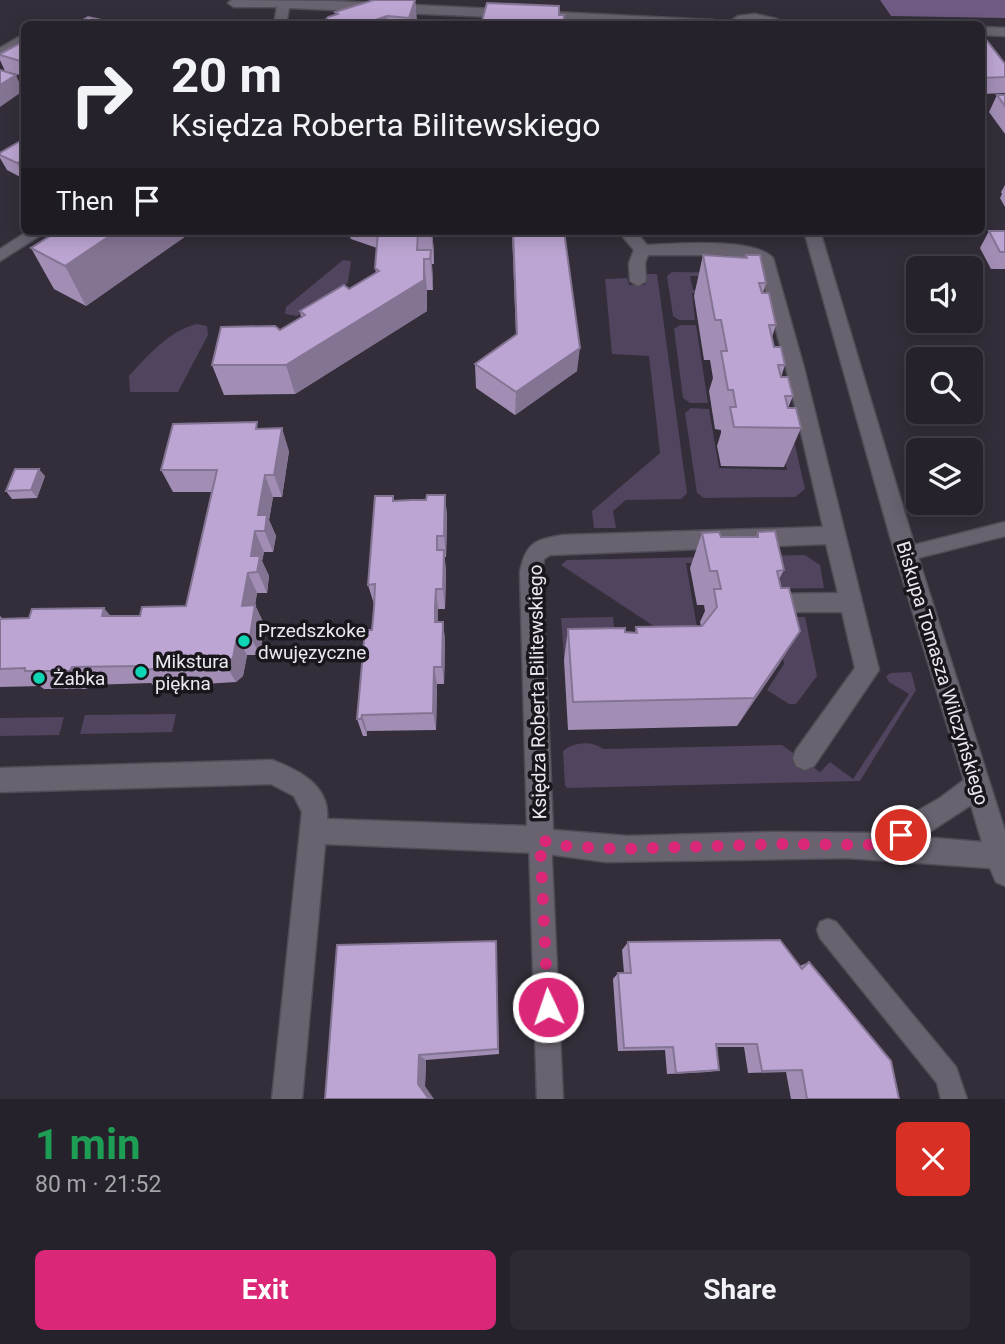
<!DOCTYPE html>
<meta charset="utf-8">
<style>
body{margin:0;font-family:Roboto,sans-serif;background:#2e2a33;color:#f1f3f6;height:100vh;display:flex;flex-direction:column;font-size:26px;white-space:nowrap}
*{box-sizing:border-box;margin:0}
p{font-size:23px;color:#a4a4a9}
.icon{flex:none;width:38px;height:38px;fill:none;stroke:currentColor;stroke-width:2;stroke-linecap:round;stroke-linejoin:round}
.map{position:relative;height:1099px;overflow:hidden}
.sheet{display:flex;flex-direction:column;background:#26222b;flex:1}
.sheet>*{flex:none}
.banner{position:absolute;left:21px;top:21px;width:964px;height:214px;border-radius:10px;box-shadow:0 4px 18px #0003,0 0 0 2px #423f47;background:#26222b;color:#f1f3f6;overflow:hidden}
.fabs{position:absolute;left:906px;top:256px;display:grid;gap:14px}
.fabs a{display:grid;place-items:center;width:77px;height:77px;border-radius:10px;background:#26222b;box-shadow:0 4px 18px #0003,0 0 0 2px #423f47;font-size:35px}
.pin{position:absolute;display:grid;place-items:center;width:60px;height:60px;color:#fff;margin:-30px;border:4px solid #fff;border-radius:50%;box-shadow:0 2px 7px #0007}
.me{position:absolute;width:77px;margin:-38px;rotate:357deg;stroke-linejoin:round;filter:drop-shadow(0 0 5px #0008)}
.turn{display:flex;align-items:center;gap:24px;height:147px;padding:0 35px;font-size:32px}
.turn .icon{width:91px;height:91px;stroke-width:2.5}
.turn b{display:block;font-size:49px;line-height:60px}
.then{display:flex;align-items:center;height:66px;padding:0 35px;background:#0003;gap:14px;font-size:26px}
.round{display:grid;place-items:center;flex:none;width:74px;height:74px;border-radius:10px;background:#2e2a33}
.overview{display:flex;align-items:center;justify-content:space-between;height:119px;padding:0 35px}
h1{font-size:42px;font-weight:700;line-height:52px;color:#1e9e55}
.cta{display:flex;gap:14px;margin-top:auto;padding:14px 35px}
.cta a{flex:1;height:80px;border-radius:10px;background:#db2777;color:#fff;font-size:28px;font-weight:700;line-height:80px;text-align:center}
.cta a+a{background:#2e2a33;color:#f1f3f6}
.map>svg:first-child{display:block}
.green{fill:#51445e}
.forest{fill:#705b83}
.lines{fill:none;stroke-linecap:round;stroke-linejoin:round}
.lane-casing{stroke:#514d56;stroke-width:3}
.street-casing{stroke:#514d56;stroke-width:3}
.lane{fill:#68636f;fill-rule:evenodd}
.street{fill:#68636f;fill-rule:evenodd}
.wall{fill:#a28eb5}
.shaded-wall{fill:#847493}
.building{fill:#bca5d2;stroke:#847493;stroke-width:2}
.route{stroke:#db2777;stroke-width:12;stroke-dasharray:0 21.6}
.poi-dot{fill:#0ed5b4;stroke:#1a171c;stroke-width:2.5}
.labels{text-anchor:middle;stroke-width:7;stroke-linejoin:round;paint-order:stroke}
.poi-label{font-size:19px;fill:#ece8ef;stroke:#1a171c;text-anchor:start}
.street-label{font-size:19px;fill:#ece8ef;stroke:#1a171c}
</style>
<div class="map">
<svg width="1005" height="1099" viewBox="0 0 1005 1099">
<rect width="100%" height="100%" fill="#332e39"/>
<g class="green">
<polygon points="343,260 351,261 348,282 340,291 297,316 285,314 286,307"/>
<polygon points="672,272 754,273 757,277 690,276 693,290 760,291 805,489 795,497 704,498 697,493 685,413 691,408 709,409 719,468 787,470 750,294 692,293 695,320 679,320 673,316 667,276"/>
<polygon points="645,274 657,274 687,493 681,499 626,500 613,511 616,528 594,528 592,511 660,453 649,356 612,354 605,279 627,278 629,285 645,285"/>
<path d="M197,324L207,326L208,335L178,392H130L129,376C147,356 170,330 197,324Z"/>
<polygon points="680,325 696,325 708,403 690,403 683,398 674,329"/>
<polygon points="805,555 820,565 824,588 767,589 692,563 686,563 699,639 690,650 561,565 567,560"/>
<polygon points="613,617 617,655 564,657 561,618"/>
<polygon points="774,617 805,617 817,676 796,704 789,704 767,690 784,664"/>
<path d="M911,672L916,690L860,781L567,788L565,785L563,751C573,742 592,740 603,749L782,745L820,772L830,762L853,779L909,694L889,682L886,676L891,673Z"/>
<polygon points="176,714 172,732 80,734 85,715"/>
<polygon points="64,717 59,735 0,736 0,718"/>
</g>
<polygon class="forest" points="880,0 1005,0 1005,18 891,16"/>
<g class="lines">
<g class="lane-casing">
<g id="lane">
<polygon points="339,231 357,231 362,235 355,239"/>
<polygon points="1005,522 1005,536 906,561 900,559 897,554 900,549 906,547"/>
<polygon points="540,829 548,832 551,840 563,1099 537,1099 529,840 532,832"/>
<polygon points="828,919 836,922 956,1067 967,1099 941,1099 937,1083 820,938 817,930 820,922"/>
</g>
</g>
<g class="street-casing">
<g id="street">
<polygon points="232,0 333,1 713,20 719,24 651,24 289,8 286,24 274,24 277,7 234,7 228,3"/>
<polygon points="755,14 777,19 784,24 755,21 726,24 738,16"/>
<polygon points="982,27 1005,28 1005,36 982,35"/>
<polygon points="24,34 24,43 0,57 0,48"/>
<polygon points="28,231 47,231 0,261 0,249"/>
<path d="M618,231H635L647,245C675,244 754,237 773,258L804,368L879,670L814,766L805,770L796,766L793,758L796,750L855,668L842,612H772L764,610L761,603L764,596L772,594L838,593L826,544L550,555L544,559L542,572L553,830L628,836L772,832L879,833L940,798L964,780L895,554L804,231H820L917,554L1005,831V886L996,882L990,868L847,858L606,862L540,853L325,844L302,1099H272L302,812L294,796L271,784L0,792V768L272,760C298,770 330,785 327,819L527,826L520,572C526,542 535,540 563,535L823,527L786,368L758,261L725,255H648L645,263L646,281L638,286L630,281L629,263L634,250ZM971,805L982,842L922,837Z"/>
</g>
</g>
<use href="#lane" class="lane"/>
<use href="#street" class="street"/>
</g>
<g class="wall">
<polygon points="415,0 417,24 322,24 336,14 335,12"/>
<polygon points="559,15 563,24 482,24 482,21"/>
<polygon points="982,37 1005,64 1005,93 982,94"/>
<polygon points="24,41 24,76 5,71 0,60 0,54"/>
<polygon points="997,95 1005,95 1005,134 989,112"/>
<polygon points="24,139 24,179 7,170 0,158 0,153"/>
<polygon points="1005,185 1005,207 1000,198 1002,194 1001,192"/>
<polygon points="58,231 193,231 86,306 54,289 31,248"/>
<polygon points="349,231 432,231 434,253 434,264 432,264 433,290 427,290 427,311 295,394 224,395 212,365 280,330 301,317 300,311 349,289 376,273 375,268 377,248 351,239"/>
<polygon points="512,231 564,231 577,371 515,415 476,388 475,364 516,335"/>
<polygon points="989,231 1005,231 1005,269 991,269 980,248"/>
<polygon points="703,255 745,258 746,255 766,283 763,293 776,325 772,337 774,347 785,365 781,377 793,396 788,408 801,428 784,467 721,466 717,446 721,433 721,430 715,429 709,391 713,378 710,360 704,360 694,296"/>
<polygon points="259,429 289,451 282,497 273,497 269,520 276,536 273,552 264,552 262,561 269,576 267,593 257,593 255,605 264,624 260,655 247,655 243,676 236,682 155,687 151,683 89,685 87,689 44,689 40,686 0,687 0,616 3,619 140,616 186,606 212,492 173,492 161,470"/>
<polygon points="45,476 37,498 12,499 6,491"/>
<polygon points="445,495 447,517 446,557 444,557 446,570 445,609 438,609 438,622 443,622 445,641 444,684 437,684 436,730 367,731 367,736 363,736 357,719 372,630 374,604 368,585 393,496 394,501 426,500"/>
<polygon points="758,532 784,570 779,579 780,663 737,726 568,730 564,660 568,629 635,633 636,627 701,626 700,622 705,611 704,605 697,605 690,568 702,533 721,537 756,537"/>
<polygon points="496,941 499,1054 426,1060 425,1086 325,1099"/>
<polygon points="628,942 800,966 809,962 899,1099 791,1099 786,1072 748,1073 744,1047 717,1047 719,1070 708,1072 667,1074 665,1050 618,1051 613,979 618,973 624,973 622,950"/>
</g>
<g class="shaded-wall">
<polygon points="415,0 417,24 410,24 409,18"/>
<polygon points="387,16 388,24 363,24"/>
<polygon points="24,58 24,70 20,61"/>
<polygon points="16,75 23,91 0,107 0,85"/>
<polygon points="24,159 24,177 17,163"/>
<polygon points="117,231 193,231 86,306 65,266"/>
<polygon points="431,231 432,231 434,253 434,264"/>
<polygon points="431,250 433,281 433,290 430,259"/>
<polygon points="424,259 427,290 427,311 295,394 286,365"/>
<polygon points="580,348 577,371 515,415 516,392"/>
<polygon points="282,428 289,451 282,497 274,475"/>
<polygon points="39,469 45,476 37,498 31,490"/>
<polygon points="265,475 273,497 269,520 276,536 273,552 258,515"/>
<polygon points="445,495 447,517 446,557 444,536"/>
<polygon points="255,531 264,552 262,561 269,576 267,593 251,556"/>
<polygon points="444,550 446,570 445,609 443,589"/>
<polygon points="248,573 257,593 255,605 264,624 260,655 250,636 242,606"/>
<polygon points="436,589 438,609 438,641 435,622"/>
<polygon points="104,608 120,627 102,616"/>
<polygon points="443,622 445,641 444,684 442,667"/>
<polygon points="800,631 780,663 737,726 754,698"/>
<polygon points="237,637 247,655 243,676 236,682 225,664"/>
<polygon points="72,667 89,685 87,689 70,671"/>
<polygon points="434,667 437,684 436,730 433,713"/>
<polygon points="362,715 367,731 367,736 361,719"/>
<polygon points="419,1055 426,1060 425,1086 434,1099 429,1099 418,1084"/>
</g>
<g class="building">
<polygon points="374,0 415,0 409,18 387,16 363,24 322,24 328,17 338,14 335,12"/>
<polygon points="487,3 559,6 559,15 564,15 563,24 525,24 525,22 482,21"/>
<polygon points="88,17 111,22 107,24 76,24"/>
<polygon points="982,37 984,37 1005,64 1005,77 982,78"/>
<polygon points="24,41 24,58 20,61 0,55 0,54"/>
<polygon points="0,70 16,75 0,85"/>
<polygon points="997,95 1005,95 1005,106"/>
<polygon points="24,139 24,159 17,163 0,155 0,153"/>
<polygon points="58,231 117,231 65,266 31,248"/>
<polygon points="378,231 431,231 431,233 418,233 417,250 431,250 430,259 424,259 424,280 286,365 212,365 221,327 275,326 280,330 305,315 300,311 344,285 349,289 379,271 375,268"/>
<polygon points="513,231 564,231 580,348 516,392 475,364 517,334"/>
<polygon points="989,231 1005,231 1005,252 1000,252"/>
<polygon points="703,255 747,258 746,255 760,255 766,283 759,283 762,293 769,293 776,325 769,325 774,347 781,347 785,365 778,365 781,377 788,377 793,396 785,396 788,408 796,408 801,428 734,427 730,407 736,407 733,390 728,390 721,351 727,351 721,320 715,320"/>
<polygon points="257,422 256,429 282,428 274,475 265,475 258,515 267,515 265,531 255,531 251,556 260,556 257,572 248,573 242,606 255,605 250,636 237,637 233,658 225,664 140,670 141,666 72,667 70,671 25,671 25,668 0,669 0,619 29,618 32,609 104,608 102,616 140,616 142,607 186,606 217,470 161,470 173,424"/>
<polygon points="15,469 39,469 31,490 6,491"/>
<polygon points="427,495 445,495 444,536 437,536 437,550 444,550 443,589 436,589 435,607 435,622 443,622 442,667 434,667 433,713 362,715 361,719 357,719 365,630 372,630 374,608 375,584 368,585 375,496 393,496 393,501 411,500 426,500"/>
<polygon points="775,531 784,570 777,571 781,588 789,588 800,631 754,698 573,702 568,629 625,628 625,632 637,633 636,627 702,626 717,607 714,589 721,589 717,571 710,571 702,533 719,532 721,537 758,537 758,532"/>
<polygon points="780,940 802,969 809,962 891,1061 899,1099 807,1099 802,1070 762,1071 757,1044 716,1044 719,1070 676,1073 673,1047 624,1048 618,973 631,973 628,942"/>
<polygon points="496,941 498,1049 419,1055 418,1084 429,1099 325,1099 337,945"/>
</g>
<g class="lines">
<polyline class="route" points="548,1007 540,840 565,846 620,849 781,844 883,845 901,835"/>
</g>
<g class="poi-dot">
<circle cx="244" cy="641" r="7"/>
<circle cx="141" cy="672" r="7"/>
<circle cx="39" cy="678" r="7"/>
</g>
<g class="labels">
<g class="poi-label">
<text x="258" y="637">Przedszkoke<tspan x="258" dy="22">dwujęzyczne</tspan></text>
<text x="155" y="668">Mikstura<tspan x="155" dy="22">piękna</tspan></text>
<text x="53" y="685">Żabka</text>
</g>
<g class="street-label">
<text transform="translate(943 673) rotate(73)" y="7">Biskupa Tomasza Wilczyńskiego</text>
<text transform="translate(537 692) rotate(-91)" y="7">Księdza Roberta Bilitewskiego</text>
</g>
</g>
</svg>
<div class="fabs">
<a><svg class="icon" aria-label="sound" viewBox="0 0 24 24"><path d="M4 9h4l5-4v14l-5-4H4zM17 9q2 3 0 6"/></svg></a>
<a><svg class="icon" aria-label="search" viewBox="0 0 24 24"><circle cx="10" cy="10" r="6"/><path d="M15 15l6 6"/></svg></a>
<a><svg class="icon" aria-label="layers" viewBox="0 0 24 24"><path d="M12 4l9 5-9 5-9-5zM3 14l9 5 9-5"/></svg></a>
</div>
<div class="pin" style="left:901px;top:835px;background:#d93025"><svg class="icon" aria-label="arrive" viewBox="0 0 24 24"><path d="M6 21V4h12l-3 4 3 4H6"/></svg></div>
<svg class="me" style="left:548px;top:1007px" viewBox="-20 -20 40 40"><circle r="17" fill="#db2777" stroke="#fff" stroke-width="3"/><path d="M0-11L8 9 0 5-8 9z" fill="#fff"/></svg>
<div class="banner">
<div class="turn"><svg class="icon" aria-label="right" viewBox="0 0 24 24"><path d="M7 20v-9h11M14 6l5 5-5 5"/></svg><div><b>20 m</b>Księdza Roberta Bilitewskiego</div></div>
<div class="then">Then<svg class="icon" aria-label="arrive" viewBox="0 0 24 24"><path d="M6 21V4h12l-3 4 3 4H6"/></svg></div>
</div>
</div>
<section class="sheet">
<div class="overview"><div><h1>1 min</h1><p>80 m · 21:52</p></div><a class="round" style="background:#d93025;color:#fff"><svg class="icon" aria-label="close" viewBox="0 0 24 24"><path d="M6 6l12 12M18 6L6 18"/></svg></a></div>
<div class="cta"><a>Exit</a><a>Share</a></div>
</section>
